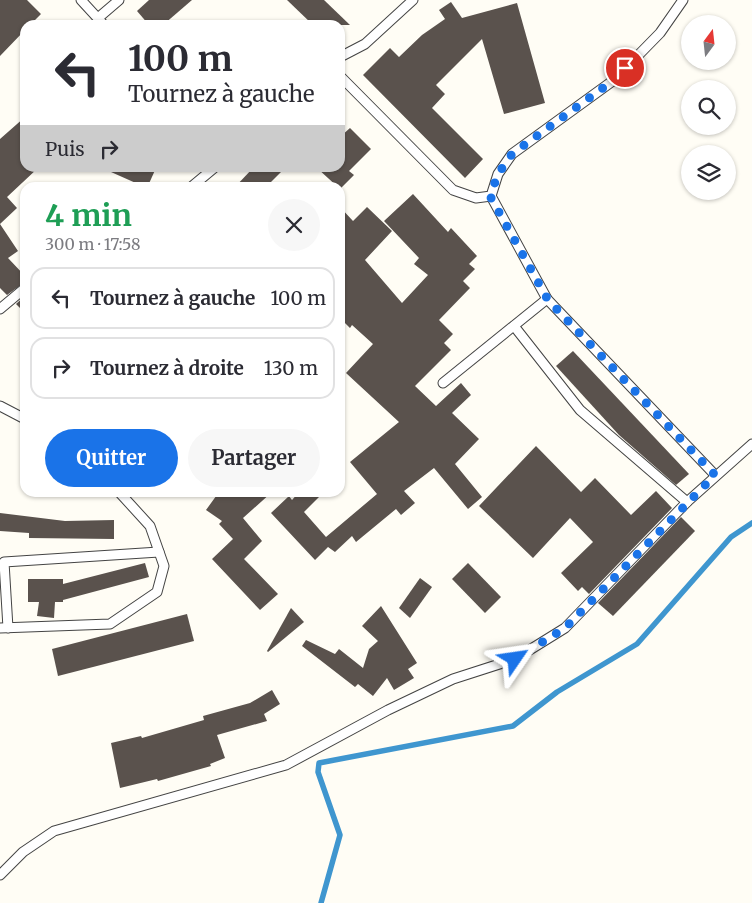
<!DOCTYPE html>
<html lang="fr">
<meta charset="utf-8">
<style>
body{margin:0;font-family:Merriweather,serif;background:#f7f7f7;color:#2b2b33;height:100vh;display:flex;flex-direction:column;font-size:19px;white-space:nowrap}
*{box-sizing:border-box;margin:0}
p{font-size:16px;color:#7c7c81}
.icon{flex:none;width:28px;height:28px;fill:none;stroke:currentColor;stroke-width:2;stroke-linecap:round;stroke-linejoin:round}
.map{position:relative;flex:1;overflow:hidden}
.side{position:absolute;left:20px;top:182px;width:325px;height:315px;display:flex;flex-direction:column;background:#fff;border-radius:15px;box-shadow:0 1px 4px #0004}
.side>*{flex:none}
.guide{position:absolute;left:20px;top:20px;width:325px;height:152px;border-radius:15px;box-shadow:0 1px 4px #0004;background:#fff;color:#2b2b33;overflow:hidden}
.needle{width:32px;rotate:15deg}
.controls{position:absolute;left:681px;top:15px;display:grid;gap:10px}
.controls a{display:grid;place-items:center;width:55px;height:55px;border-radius:50%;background:#fff;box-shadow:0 1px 4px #0004;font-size:25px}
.pin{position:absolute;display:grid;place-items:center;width:42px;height:42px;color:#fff;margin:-21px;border:2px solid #fff;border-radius:50%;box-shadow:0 1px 5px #0007}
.me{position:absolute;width:55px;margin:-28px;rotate:58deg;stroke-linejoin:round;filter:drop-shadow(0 0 4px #0008)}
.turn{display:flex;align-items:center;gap:18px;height:105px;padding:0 25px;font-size:22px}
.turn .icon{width:65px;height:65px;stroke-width:2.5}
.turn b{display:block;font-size:35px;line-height:42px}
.then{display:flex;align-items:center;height:48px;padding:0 25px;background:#0003;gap:10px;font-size:19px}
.round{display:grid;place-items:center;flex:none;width:52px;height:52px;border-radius:26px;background:#f7f7f7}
.headline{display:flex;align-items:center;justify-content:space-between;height:85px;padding:0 25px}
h1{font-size:30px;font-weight:700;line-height:38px;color:#1e9e55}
.cta{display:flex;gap:10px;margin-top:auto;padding:10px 25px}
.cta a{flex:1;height:58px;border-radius:30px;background:#1a73e8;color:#fff;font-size:20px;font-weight:700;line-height:58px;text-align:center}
.cta a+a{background:#f7f7f7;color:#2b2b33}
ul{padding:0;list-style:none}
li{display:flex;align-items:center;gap:15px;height:62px;margin:0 10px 8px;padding:0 15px;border:2px solid #e1e1e2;border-radius:15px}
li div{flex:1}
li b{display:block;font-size:19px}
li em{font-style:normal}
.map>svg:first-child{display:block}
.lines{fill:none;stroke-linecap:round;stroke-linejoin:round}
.stream{stroke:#3f96cf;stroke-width:5.5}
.building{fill:#5a524d}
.service-casing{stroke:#444;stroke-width:11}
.service{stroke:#fff;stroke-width:9}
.route{stroke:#1a73e8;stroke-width:9;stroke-dasharray:0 16.2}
</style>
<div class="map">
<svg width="752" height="903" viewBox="0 0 752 903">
<rect width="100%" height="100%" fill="#fffdf5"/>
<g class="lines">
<polyline class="stream" points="321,903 340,835 318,772 319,763 513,726 557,692 637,644 731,537 752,523"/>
</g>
<g class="building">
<polygon points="0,0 27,0 41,14 30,25 25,25 25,30 0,56"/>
<polygon points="149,0 192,0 163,25 149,25 137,11"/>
<polygon points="287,0 324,0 350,25 313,25"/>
<polygon points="451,2 462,18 517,3 545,103 504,114 482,39 436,85 445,94 432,108 483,159 465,178 363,75 390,48 399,57 422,35 445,19 439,10"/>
<polygon points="25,117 25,168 38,168 7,197 17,208 0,224 18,251 8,258 25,276 25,282 7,295 0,288 0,139"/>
<polygon points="350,128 371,149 349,171 354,175 340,189 317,168 340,168 340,137"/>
<polygon points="102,168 156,168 147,188"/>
<polygon points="253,168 285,168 265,188 234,188"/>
<polygon points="413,194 448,232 451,228 477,256 469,264 475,269 463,281 470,288 439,320 453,334 444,343 451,350 415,386 436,406 461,383 471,395 452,413 479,439 455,464 482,497 468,509 434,468 404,491 415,503 401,515 396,509 356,542 352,536 335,552 328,547 315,560 271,513 289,496 292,500 299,492 324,492 304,512 326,537 377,494 350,462 399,422 346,373 373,344 352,325 350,328 340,318 340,207 353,221 367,207 392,231 365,260 402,303 428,275 414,264 419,258 384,221"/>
<polygon points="25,296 25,313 16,304"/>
<polygon points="573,351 689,474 676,485 619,435 556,366"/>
<polygon points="536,446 581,492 595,478 631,515 656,491 672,508 589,594 582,587 578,591 561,573 593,542 570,518 533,558 479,506"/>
<polygon points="219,492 272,492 243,518 262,541 244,559 278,594 260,610 212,559 233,539 219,524 222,521 206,510"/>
<polygon points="0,513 65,521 114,520 114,539 29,538 29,533 0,531"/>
<polygon points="681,517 695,531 613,616 598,603"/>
<polygon points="145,563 149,577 63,600 63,602 55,602 54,618 37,616 39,602 28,602 28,579 63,579 63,584"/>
<polygon points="468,563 501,597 485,613 452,579"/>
<polygon points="420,578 432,587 410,618 399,608"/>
<polygon points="381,606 417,663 408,669 414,678 394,690 387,678 373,696 358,684 355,687 302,646 306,640 335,654 339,649 363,668 369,649 378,641 362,626"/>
<polygon points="291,608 304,622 268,652 267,651"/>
<polygon points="187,614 194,641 58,676 52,649"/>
<polygon points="272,690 280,704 264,714 267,721 217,735 225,758 210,764 211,766 158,781 157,779 120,788 111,743 141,736 142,738 204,720 203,716 250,703"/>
</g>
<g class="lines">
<g class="service-casing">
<g id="service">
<polyline points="81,0 104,25"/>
<polyline points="98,18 119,0"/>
<polyline points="340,57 365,44 413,0"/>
<polyline points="340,76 453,190 476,198 491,196 498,174 512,154 614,80 660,33 683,0"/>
<polyline points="190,188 214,168"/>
<polyline points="491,196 547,299 715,475"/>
<polyline points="0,309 25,288"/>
<polyline points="514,326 580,410 687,502"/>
<polyline points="443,383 547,299"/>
<polyline points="0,406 25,419"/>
<polyline points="0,628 110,624 157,592 164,566 150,526 119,492"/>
<polyline points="8,628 4,562 159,552"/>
<polyline points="0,875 23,852 54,831 286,765 388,710 453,679 515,659 565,628 687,502 752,444"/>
</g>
</g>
<use href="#service" class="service"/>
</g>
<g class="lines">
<polyline class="route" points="515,659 565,628 715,475 548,300 490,196 498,174 512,154 614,80 625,68"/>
</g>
</svg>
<div class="controls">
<a><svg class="needle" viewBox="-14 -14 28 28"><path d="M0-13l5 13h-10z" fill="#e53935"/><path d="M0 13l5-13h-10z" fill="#7c7c81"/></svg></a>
<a><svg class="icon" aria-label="search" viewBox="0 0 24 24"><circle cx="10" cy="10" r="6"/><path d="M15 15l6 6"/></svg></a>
<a><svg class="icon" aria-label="layers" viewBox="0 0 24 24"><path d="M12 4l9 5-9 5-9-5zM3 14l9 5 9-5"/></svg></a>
</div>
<div class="pin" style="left:625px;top:68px;background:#d93025"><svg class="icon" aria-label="arrive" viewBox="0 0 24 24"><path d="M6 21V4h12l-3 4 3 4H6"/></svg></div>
<svg class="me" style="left:515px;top:659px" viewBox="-20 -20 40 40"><path d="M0-17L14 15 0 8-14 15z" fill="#1a73e8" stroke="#fff" stroke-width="4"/></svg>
<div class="guide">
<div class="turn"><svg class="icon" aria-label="left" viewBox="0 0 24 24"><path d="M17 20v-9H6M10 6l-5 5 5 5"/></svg><div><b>100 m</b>Tournez à gauche</div></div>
<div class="then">Puis<svg class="icon" aria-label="right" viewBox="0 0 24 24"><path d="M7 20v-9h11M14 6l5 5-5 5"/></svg></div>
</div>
<section class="side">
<div class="headline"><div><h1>4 min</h1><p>300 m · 17:58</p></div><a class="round"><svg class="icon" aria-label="close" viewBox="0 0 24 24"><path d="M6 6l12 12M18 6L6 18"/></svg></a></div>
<ul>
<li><svg class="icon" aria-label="left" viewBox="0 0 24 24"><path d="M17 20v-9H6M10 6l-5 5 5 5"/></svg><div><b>Tournez à gauche</b></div><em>100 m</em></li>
<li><svg class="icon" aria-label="right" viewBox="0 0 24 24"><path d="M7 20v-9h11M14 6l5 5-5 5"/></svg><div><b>Tournez à droite</b></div><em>130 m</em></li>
</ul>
<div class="cta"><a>Quitter</a><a>Partager</a></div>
</section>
</div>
